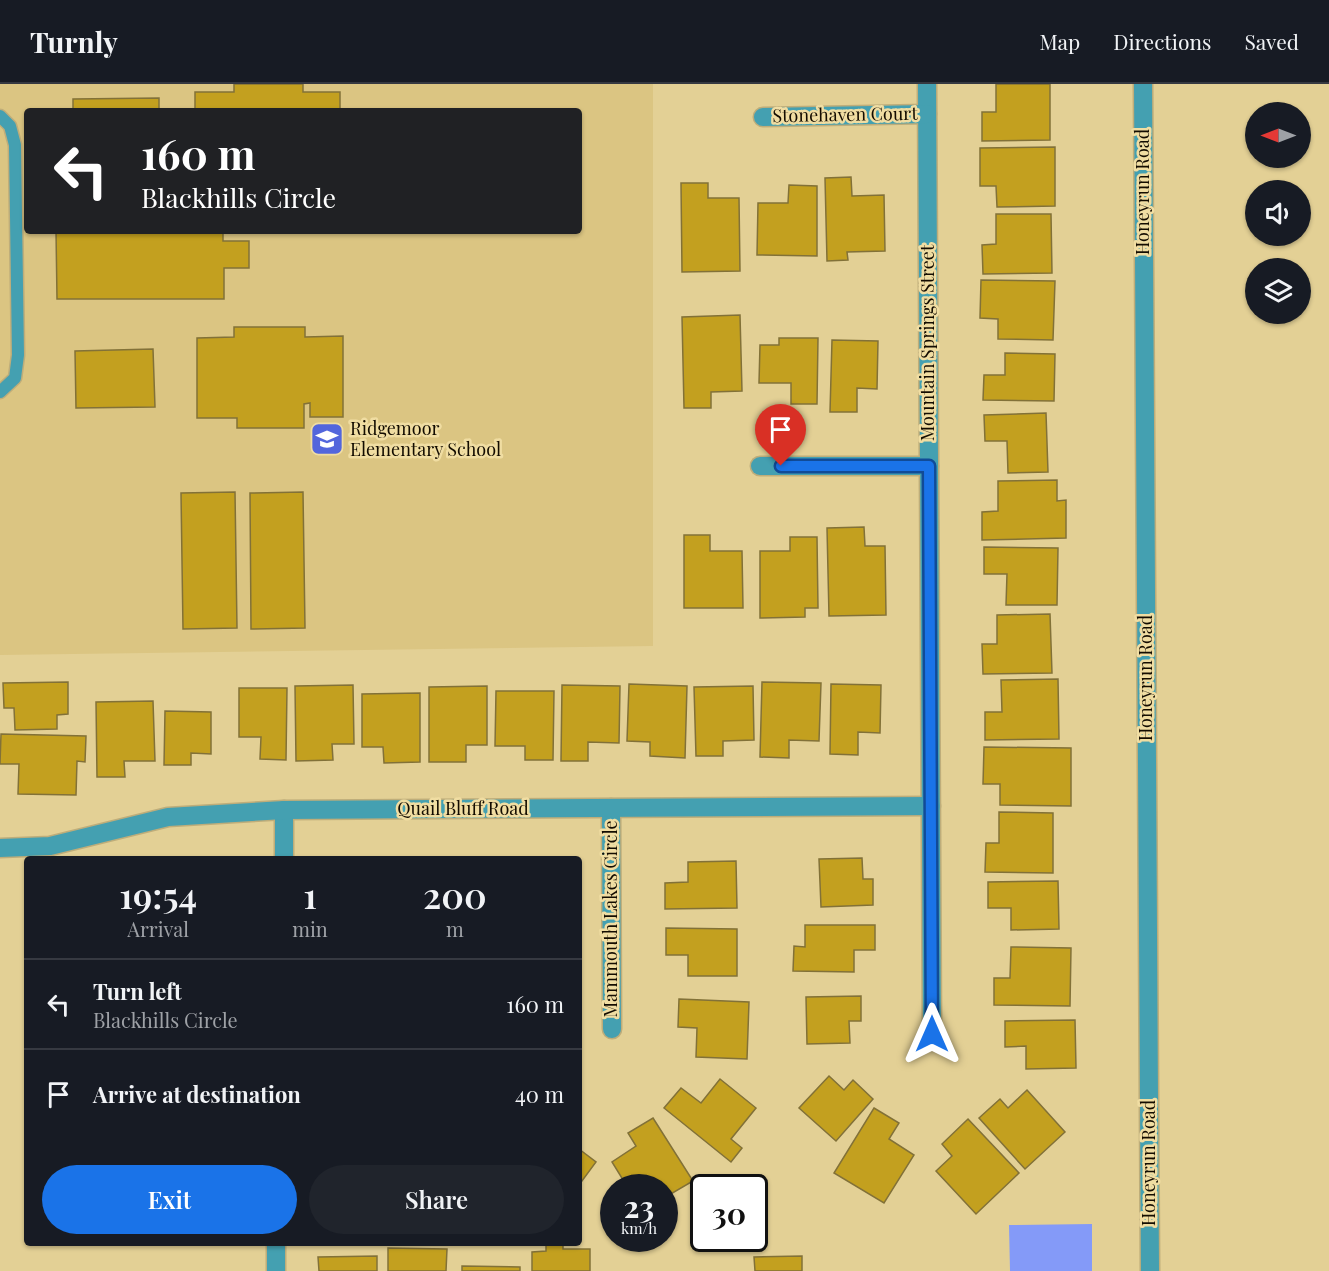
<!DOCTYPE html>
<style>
body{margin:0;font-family:"Playfair Display",serif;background:#20242c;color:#f1f3f6;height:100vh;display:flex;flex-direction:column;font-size:22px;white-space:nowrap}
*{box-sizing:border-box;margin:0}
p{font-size:20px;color:#9ea1a6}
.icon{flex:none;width:33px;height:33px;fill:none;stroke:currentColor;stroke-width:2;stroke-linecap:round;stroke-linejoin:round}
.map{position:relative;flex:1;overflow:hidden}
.details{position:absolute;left:24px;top:772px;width:558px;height:390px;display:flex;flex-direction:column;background:#171b24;border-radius:6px;box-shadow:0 2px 4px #0004}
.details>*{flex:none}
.hud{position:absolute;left:24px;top:24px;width:558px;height:126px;border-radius:6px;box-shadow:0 2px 4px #0004;background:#202124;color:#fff;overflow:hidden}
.needle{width:39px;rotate:270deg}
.tools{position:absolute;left:1245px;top:18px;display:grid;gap:12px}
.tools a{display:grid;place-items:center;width:66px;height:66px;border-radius:50%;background:#171b24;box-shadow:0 2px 4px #0004;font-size:30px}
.speed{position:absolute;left:600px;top:1090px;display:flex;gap:12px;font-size:30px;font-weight:700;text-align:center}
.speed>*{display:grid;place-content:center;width:78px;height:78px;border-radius:50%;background:#171b24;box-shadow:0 2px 4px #0004;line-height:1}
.speed small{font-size:15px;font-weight:400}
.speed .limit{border:3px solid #111;border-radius:9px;background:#fff;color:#111}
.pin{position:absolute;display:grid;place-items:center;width:51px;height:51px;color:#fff;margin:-62px -26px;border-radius:50% 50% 50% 0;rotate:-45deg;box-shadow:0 0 6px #0007}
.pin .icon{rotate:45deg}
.me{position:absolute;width:66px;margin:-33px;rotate:0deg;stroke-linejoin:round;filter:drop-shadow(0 0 4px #0008)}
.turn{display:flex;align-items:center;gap:21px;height:126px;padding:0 18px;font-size:27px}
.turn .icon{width:78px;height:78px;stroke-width:2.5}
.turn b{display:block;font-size:42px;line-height:51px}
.eta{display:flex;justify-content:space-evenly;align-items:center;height:102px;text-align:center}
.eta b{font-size:36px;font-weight:600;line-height:42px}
.button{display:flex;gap:12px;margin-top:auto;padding:12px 18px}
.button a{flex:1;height:69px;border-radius:36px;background:#1a73e8;color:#fff;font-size:24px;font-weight:600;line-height:69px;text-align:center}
.button a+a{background:#20242c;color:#f1f3f6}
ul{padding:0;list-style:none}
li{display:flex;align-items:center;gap:18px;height:90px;padding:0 18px;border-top:2px solid #363941}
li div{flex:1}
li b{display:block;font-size:22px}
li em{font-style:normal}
header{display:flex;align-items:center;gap:36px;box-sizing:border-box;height:84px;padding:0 30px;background:#171b24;border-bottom:2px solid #363941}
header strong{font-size:28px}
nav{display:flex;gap:33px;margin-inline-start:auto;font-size:21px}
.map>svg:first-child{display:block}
.built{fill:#dbc582;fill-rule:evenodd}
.water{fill:#849af8}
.building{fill:#c3a01f;stroke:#827138;stroke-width:1.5}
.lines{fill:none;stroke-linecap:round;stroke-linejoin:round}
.service-casing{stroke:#bead7a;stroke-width:15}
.minor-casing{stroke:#bead7a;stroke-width:21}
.tertiary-casing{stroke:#bead7a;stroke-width:21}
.service{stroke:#44a0b1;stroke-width:12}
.minor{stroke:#44a0b1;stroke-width:18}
.tertiary{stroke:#44a0b1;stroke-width:18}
.route-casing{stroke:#114b97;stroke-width:15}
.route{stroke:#1a73e8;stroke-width:10}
.labels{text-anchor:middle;stroke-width:5;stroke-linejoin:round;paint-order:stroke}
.street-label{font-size:18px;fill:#130c00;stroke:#f0dda2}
.poi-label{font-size:18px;fill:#130c00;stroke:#f0dda2;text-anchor:start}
</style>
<header>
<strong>Turnly</strong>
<nav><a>Map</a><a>Directions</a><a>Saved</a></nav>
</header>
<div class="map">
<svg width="1329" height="1187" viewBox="0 0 1329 1187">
<rect width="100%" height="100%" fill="#e3d095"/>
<path class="built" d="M0,0H653V562L0,571ZM27,27H579V147H27Z"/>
<polygon class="water" points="1092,1140 1092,1187 1010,1187 1009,1141"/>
<g class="building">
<polygon points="234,0 303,0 303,8 340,8 340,27 195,27 195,8 234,8"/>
<polygon points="996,0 1050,0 1050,56 982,57 982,28 996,28"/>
<polygon points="159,14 159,27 73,27 73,15"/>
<polygon points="1055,63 1055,122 997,123 996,102 980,102 980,64"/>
<polygon points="851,93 852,112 884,111 885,167 847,168 848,176 827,177 825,94"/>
<polygon points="681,99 708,99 708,114 739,114 740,187 682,188"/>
<polygon points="789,101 817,102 817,172 757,171 758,119 788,119"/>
<polygon points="996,130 1051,130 1052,189 983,190 982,161 996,160"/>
<polygon points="56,147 223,147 223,157 249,157 249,184 224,184 224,215 57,215"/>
<polygon points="981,196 1055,197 1053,256 998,255 998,235 980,234"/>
<polygon points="740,231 742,307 711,308 711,324 684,324 682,233"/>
<polygon points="234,243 305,243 305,253 343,252 343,333 310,333 310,319 304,320 304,344 237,344 237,334 197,334 197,254 234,253"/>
<polygon points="779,254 818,254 817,320 791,320 791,299 759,299 760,261 779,261"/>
<polygon points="832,256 878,257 877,305 857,304 857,328 830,328"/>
<polygon points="153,265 155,323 76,324 75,267"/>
<polygon points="1005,269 1055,270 1054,317 983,316 984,291 1005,291"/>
<polygon points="1046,329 1048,388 1008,389 1007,357 985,357 984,331"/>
<polygon points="1057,396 1057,417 1066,416 1066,454 982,456 982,428 998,427 998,397"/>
<polygon points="235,408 237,544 183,545 181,409"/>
<polygon points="303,408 305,544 251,545 250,409"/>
<polygon points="864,443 865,462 885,462 886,531 829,532 827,444"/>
<polygon points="684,451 710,451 710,467 742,467 743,524 684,524"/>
<polygon points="790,453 817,453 818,524 805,524 805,533 760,534 760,467 790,467"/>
<polygon points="984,463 1058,464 1057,521 1006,521 1007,490 984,490"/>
<polygon points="1050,530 1052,589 983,590 982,560 997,560 997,531"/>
<polygon points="1058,595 1059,655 985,656 985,628 1002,628 1001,596"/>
<polygon points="68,598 68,630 57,631 57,645 15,646 14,624 4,624 3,599"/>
<polygon points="762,598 821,599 819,657 789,656 789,674 760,673"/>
<polygon points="629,600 687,602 685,674 650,672 650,658 627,657"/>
<polygon points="831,600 881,601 880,649 858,648 858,671 830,670"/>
<polygon points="353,601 354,660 332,660 333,676 296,677 295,602"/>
<polygon points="562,601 620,602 619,659 588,658 588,677 561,677"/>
<polygon points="487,602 487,661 466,661 466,678 429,678 429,603"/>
<polygon points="753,602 754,656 723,657 723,672 696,672 694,603"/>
<polygon points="239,604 287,604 286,676 260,675 261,653 239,653"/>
<polygon points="496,607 554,607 553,676 525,676 525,662 495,662"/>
<polygon points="420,609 420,678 384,679 383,663 362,663 362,610"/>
<polygon points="153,617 155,677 124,677 125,693 97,693 96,618"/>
<polygon points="165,627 211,628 211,670 191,669 191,681 164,681"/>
<polygon points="1,650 86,652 85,678 77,677 76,711 18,710 19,680 0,680"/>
<polygon points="984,663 1071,664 1071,722 1000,721 1000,700 983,700"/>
<polygon points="999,728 1053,729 1053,789 985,788 986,759 999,759"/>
<polygon points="862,774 863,795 873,795 873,821 821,823 819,775"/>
<polygon points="736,777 737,824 665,825 665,799 688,798 688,778"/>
<polygon points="1058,797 1059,845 1011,846 1011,824 988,824 988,798"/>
<polygon points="805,841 875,841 875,866 854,866 854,888 793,887 794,862 805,863"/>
<polygon points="666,844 737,845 737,892 688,892 688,871 666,871"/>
<polygon points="1011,863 1071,864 1070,922 994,921 994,894 1010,894"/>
<polygon points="861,912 861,937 849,937 850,959 807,960 806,913"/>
<polygon points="679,915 749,918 747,975 696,973 697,944 678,943"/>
<polygon points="1075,936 1076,984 1026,985 1026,962 1005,963 1005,937"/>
<polygon points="829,992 844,1006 853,996 873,1015 836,1057 799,1024"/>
<polygon points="720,995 756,1024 731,1055 742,1064 731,1078 664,1024 681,1004 701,1019"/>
<polygon points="1027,1006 1065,1048 1025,1085 979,1034 1000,1015 1008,1024"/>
<polygon points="874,1024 899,1039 889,1055 914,1071 884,1119 834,1089"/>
<polygon points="653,1034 693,1097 664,1114 664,1104 628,1104 612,1078 636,1062 628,1049"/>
<polygon points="968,1035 1019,1089 976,1130 936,1087 952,1072 942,1060"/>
<polygon points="579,1065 596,1078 579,1101"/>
<polygon points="546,1160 563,1160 563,1165 590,1165 590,1187 532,1187 532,1168 546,1167"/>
<polygon points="388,1164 447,1165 446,1187 388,1187"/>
<polygon points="377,1172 377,1187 319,1187 318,1173"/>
<polygon points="802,1172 802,1187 755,1187 754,1173"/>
<polygon points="462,1182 520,1183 520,1187 462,1187"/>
</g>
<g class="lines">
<g class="service-casing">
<polyline id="service" points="0,32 10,42 15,61 18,271 15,294 0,308"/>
</g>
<g class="minor-casing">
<g id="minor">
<polyline points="927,0 932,950"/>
<polyline points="763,33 927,30"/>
<polyline points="760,382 929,382"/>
<polyline points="611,724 612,945"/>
<polyline points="284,726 284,776"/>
<polyline points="0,764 50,762 168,733 284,726 931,722"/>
<polyline points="276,1187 276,1160"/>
</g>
</g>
<g class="tertiary-casing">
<polyline id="tertiary" points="1143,0 1150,1187"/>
</g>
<use href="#service" class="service"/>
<use href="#minor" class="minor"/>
<use href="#tertiary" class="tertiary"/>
</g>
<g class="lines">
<g class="route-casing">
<polyline id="route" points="781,382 929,382 932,950"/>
</g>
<use href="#route" class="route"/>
</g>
<defs>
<g id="school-square" transform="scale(1.725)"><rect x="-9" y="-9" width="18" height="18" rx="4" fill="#5366dc" stroke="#f0dda2"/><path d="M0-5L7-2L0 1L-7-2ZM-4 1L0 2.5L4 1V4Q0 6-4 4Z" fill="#fff"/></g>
</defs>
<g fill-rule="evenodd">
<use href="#school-square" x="327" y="355"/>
</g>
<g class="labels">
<g class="street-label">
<text transform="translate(845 31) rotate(-1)" y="6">Stonehaven Court</text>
<text transform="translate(1143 108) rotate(-90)" y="6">Honeyrun Road</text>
<text transform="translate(928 259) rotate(-90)" y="6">Mountain Springs Street</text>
<text transform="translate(1146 594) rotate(-90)" y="6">Honeyrun Road</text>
<text x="463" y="731">Quail Bluff Road</text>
<text transform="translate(611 835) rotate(-90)" y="6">Mammouth Lakes Circle</text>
<text transform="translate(1149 1079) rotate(-90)" y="6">Honeyrun Road</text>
</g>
<g class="poi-label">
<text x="350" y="351">Ridgemoor<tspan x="350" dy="21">Elementary School</tspan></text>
</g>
</g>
</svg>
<div class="tools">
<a><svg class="needle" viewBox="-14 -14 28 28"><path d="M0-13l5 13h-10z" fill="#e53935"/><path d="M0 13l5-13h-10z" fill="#9ea1a6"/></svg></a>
<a><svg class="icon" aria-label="sound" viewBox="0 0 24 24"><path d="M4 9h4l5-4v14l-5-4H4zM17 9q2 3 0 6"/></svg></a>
<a><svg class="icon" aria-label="layers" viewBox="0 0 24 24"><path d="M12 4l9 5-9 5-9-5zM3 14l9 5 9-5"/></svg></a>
</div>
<div class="speed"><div>23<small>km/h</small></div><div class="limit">30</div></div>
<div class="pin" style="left:781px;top:382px;background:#d93025"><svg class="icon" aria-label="arrive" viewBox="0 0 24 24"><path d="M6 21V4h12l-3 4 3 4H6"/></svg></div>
<svg class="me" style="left:932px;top:950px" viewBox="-20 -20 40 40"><path d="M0-17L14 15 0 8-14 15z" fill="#1a73e8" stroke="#fff" stroke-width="4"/></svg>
<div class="hud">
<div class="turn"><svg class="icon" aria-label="left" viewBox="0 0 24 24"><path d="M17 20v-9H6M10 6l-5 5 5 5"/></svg><div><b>160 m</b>Blackhills Circle</div></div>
</div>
<section class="details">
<div class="eta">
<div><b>19:54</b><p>Arrival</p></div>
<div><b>1</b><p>min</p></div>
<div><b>200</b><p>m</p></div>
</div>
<ul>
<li><svg class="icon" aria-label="left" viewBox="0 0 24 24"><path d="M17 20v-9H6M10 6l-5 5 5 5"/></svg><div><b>Turn left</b><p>Blackhills Circle</p></div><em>160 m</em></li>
<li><svg class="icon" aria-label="arrive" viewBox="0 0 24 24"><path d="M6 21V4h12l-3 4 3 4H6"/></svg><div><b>Arrive at destination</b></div><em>40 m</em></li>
</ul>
<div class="button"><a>Exit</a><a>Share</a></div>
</section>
</div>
